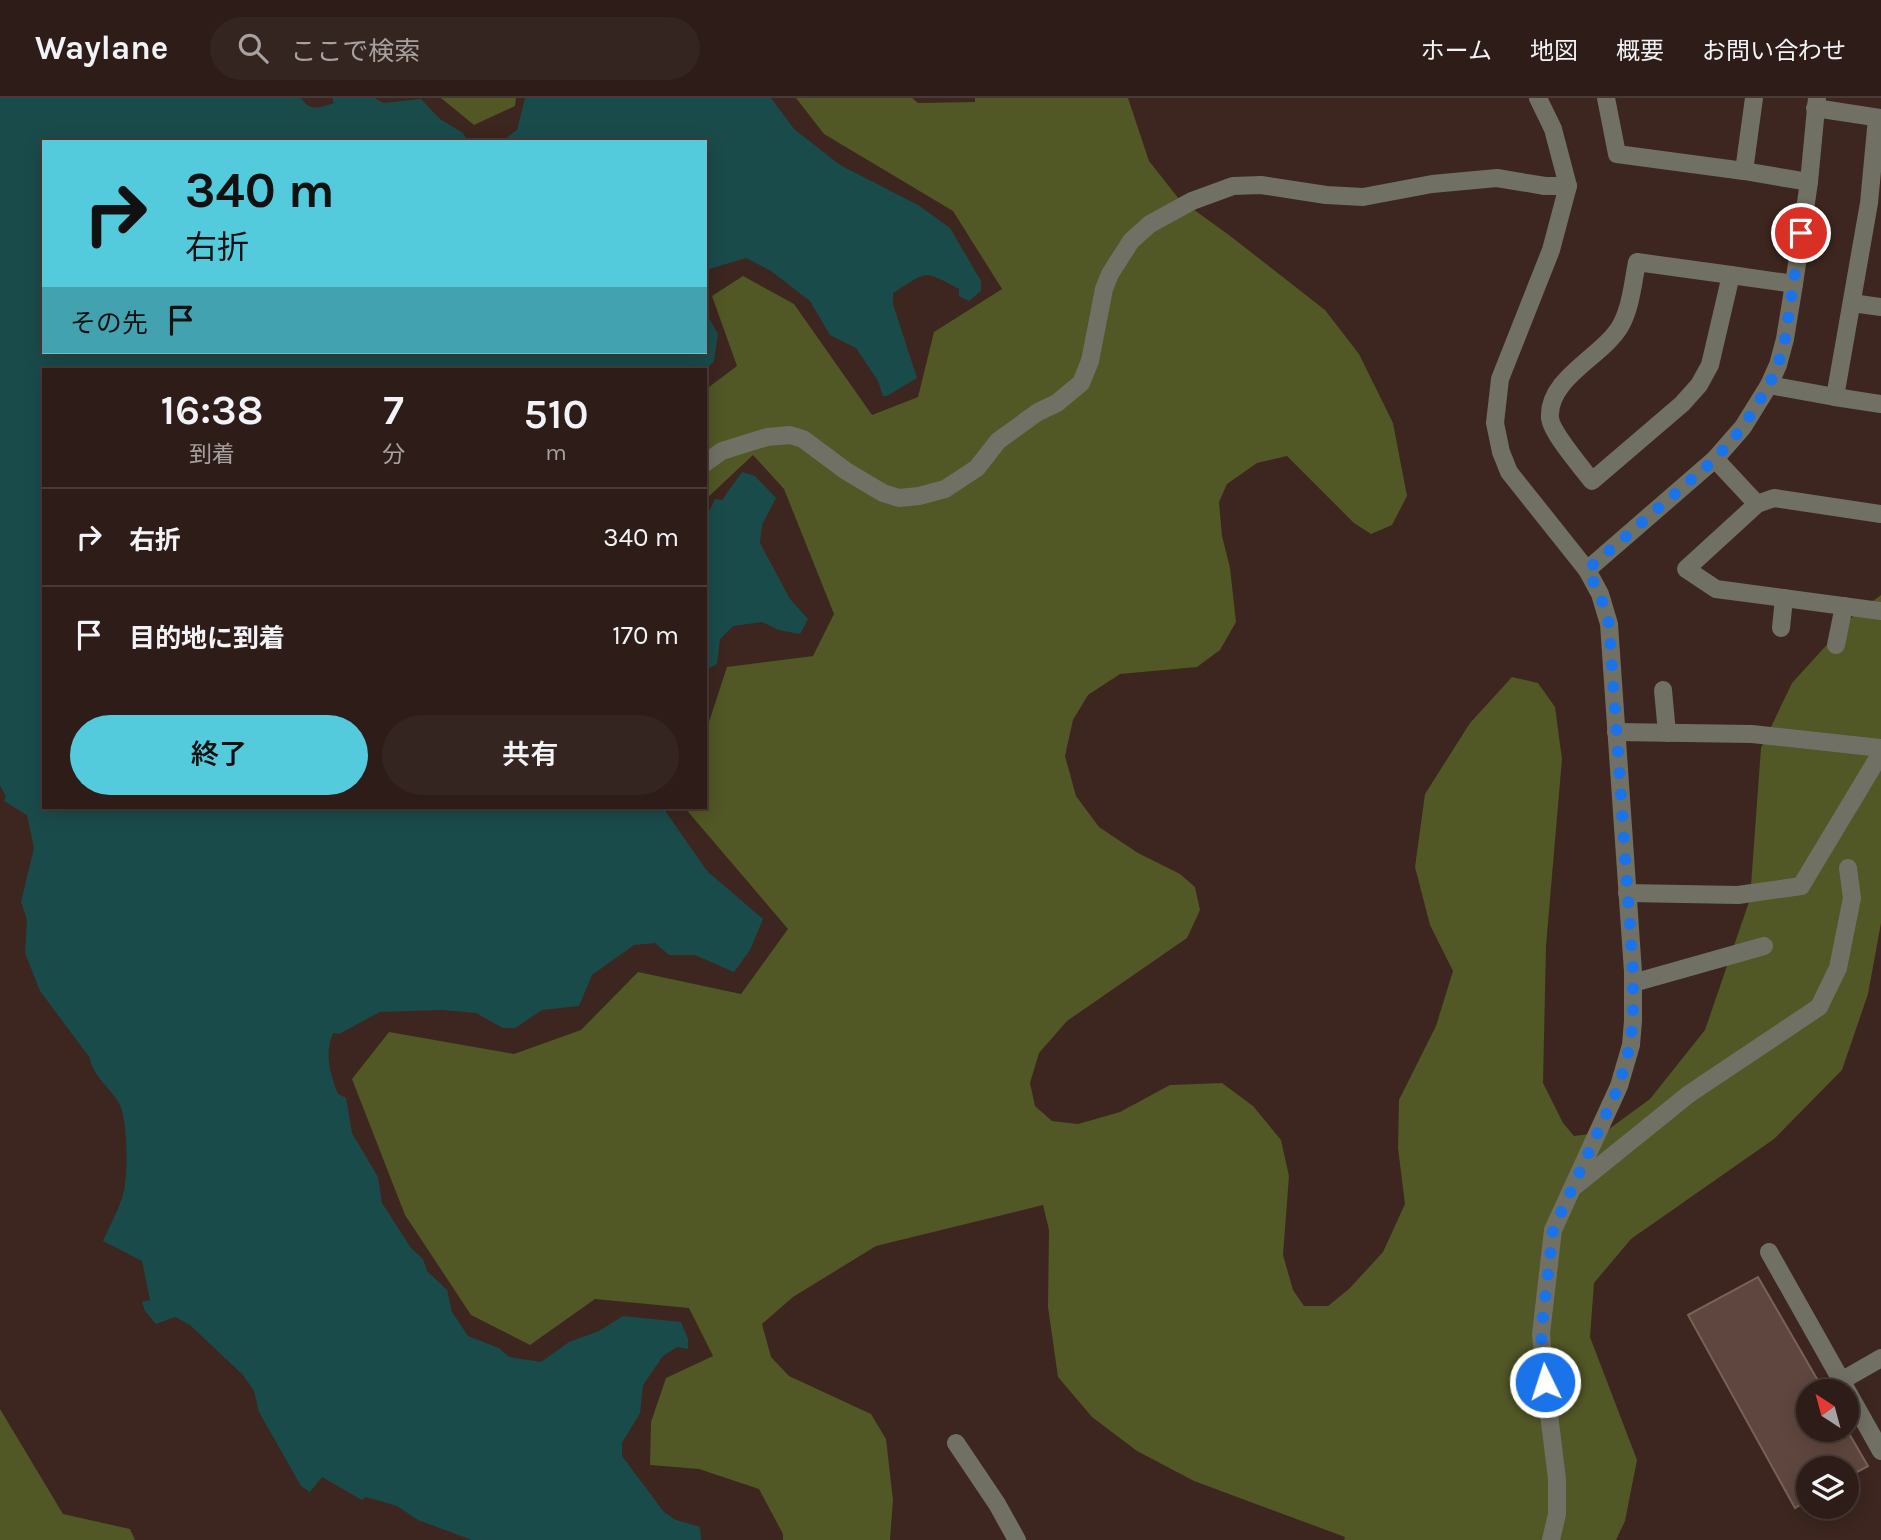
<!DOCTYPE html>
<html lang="ja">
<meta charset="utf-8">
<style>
body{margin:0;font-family:Karla,"Noto Sans JP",sans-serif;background:#352520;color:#f1f3f6;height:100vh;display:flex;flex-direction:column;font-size:26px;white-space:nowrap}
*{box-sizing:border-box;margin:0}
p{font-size:23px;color:#a7a1a1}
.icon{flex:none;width:38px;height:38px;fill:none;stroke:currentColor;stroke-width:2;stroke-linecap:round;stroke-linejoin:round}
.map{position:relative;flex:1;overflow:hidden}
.details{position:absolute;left:42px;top:270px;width:665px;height:441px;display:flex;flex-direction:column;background:#2d1c17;border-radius:0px;box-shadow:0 4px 18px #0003,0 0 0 2px #483a36}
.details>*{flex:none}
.banner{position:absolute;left:42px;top:42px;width:665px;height:214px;border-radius:0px;box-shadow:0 4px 18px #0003,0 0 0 2px #483a36;background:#53cbdc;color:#111;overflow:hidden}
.needle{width:46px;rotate:324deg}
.controls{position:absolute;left:1796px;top:1281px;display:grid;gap:14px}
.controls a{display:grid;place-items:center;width:63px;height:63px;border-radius:50%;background:#2d1c17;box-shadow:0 4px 18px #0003,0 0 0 2px #483a36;font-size:35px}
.pin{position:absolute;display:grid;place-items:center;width:60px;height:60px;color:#fff;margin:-30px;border:4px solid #fff;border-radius:50%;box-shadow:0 2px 7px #0007}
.me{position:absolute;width:77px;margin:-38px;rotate:356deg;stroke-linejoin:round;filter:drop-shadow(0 0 5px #0008)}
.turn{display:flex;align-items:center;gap:24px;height:147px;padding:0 28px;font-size:32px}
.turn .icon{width:91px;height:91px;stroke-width:2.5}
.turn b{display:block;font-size:49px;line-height:60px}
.then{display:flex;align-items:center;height:66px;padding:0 28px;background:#0003;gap:14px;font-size:26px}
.eta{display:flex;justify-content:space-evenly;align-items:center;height:119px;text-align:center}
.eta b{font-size:42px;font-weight:600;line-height:49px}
.button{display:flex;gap:14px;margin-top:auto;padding:14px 28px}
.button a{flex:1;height:80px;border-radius:42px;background:#53cbdc;color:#111;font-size:28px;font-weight:600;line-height:80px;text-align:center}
.button a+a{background:#352520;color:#f1f3f6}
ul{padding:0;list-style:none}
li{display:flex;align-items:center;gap:21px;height:98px;padding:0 28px;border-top:2px solid #483a36}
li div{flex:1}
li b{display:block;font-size:26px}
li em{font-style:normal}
header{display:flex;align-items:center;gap:42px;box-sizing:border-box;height:98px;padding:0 35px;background:#2d1c17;border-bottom:2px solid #483a36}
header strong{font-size:33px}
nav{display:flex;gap:38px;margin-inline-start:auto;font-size:24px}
.search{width:490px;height:63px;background:#352520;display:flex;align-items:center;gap:18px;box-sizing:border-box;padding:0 24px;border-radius:38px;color:#a7a1a1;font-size:26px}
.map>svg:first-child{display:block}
.green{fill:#515725}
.water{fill:#1a4b4b}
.building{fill:#5f473f;stroke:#7a6158;stroke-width:2}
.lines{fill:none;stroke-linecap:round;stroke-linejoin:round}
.minor{stroke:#707065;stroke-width:18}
.route{stroke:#1a73e8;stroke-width:12;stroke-dasharray:0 21.6}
</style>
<header>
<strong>Waylane</strong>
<div class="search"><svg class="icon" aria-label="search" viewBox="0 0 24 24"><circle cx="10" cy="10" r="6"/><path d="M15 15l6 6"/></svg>ここで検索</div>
<nav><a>ホーム</a><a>地図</a><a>概要</a><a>お問い合わせ</a></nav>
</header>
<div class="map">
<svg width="1881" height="1442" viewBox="0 0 1881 1442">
<rect width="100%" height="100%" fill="#3c261f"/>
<g class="green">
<polygon points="441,0 516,0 515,8 474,27"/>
<polygon points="796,0 912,0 918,5 975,4 975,0 1128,0 1149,63 1179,101 1229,137 1325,212 1359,256 1393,325 1407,398 1392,427 1371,436 1354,425 1287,358 1257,365 1227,386 1219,404 1222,438 1230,470 1236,524 1220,552 1197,569 1120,576 1088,597 1073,622 1065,658 1076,698 1099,729 1138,755 1180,776 1195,789 1200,812 1187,840 1067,923 1039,955 1030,985 1035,1008 1052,1023 1078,1026 1120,1014 1170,987 1222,985 1253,1008 1281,1042 1289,1078 1283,1157 1293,1192 1304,1208 1328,1208 1349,1191 1383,1154 1405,1106 1398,1050 1399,1002 1436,928 1453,873 1430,827 1415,769 1425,696 1470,625 1512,579 1538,585 1555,609 1562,661 1546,848 1543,985 1563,1025 1574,1038 1605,1034 1650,1001 1705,932 1750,801 1761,650 1792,585 1854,517 1881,497 1881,825 1868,896 1842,972 1774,1041 1631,1141 1594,1185 1590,1239 1637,1362 1625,1423 1616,1442 1344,1442 1345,1439 1194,1383 1137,1353 1092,1319 1058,1279 1048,1209 1049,1132 1043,1107 876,1148 793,1199 762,1226 771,1259 789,1278 871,1316 886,1341 893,1402 890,1442 783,1442 783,1436 759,1391 699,1371 650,1367 651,1324 666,1280 713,1258 689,1210 595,1201 530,1247 471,1217 405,1117 352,981 389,934 514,956 581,932 638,874 741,896 788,831 684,709 705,709 705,636 727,569 813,558 834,516 784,391 753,357 705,402 705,292 737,268 712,198 743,178 794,206 872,317 918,299 934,234 1002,191 953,113 824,36"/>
<polygon points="0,1311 63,1416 130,1431 135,1442 0,1442"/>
</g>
<g class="water">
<path d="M0,0H301C311,14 319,10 334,5L332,0H375L383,5L421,1L440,21L463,35L468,42L474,44H44V254H705V213L718,236L714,263L705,272L44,271V709H665L666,714L707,773L763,821L750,852L734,874L695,857H669L655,845L634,847L592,877L579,908L542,912L515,930H503L476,915L442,912L380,914L339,936L333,935C324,957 330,975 338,996L346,1000L352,1035L378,1079L382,1105L411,1150L423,1161L427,1173L447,1192L452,1214L468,1238L499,1250L509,1259L541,1264L569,1244L599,1233L623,1218L681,1224L688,1241V1251L677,1249L663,1258L643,1287L640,1315L622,1345V1358L664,1414L676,1422L700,1429L701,1442H472L418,1422L397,1408L366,1399L362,1402L322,1379L310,1394L301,1388L259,1314L254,1293L243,1277L190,1227L175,1219L156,1226L145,1213L142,1204L150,1202L142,1163L103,1143C110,1127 121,1108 124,1092C128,1074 128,1021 119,1005C110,989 93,979 90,960L40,893L25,855L27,822L21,804L34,750L27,717L4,703L6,699L0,687Z"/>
<path d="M525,0H771L794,31L840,67L918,107L950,130L981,183V193L969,203L959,198V191C922,171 928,173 893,195V206L917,280L887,298H883L878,283L856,250L830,237L810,203L771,173L746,160L709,171L705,174V44H501L517,32Z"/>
<polygon points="742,374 755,378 776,400 762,427 760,445 790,501 808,521 800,536 779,532 762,524 733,528 720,541 717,566 705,572 705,424 708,420 706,419 715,401 722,402"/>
</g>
<polygon class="building" points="1758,1179 1824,1293 1808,1293 1808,1332 1847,1332 1868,1368 1846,1380 1846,1370 1808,1370 1808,1402 1795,1410 1688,1217"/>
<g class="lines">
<g class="minor">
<polyline points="1538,0 1553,31 1568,88 1551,152 1500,281 1495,325 1501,354 1509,374 1587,472 1600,496 1609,526 1633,874 1633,923 1631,947 1619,988 1553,1132 1541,1236 1545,1284 1557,1381 1557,1416 1551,1442"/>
<polyline points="1606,0 1617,56 1744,73 1809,84"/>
<polyline points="1815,10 1881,20"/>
<polyline points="1744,73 1754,0"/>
<path d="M1637,164L1731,177L1710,267L1699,287L1682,306L1592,383C1582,370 1551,334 1550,320C1547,280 1604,258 1621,227C1631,208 1633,185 1637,164Z"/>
<polyline points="1731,177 1794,186"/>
<polyline points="1852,205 1881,209"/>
<polyline points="1769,287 1835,299 1869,105 1877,20"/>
<polyline points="1835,299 1881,306"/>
<polyline points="1715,361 1757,406"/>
<polyline points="705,365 722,353 767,339 790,337 803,341 846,373 883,395 899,400 919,398 945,391 977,370 998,343 1038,314 1057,305 1081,285 1090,263 1104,191 1110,176 1131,143 1150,126 1192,103 1233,88 1261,87 1326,97 1363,99 1432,86 1497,80 1545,88 1568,88"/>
<polyline points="1881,416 1774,400 1757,406 1686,471 1716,491 1881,513"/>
<polyline points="1587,472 1715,361 1743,329 1769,287 1778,267 1785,241 1794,186 1809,84 1817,0"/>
<polyline points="1781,530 1784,500"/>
<polyline points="1836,547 1844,508"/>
<polyline points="1663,592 1667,635"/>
<polyline points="1616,634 1752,636 1881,650"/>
<polyline points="1627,795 1738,797 1801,788 1881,655"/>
<polyline points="1633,885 1764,848"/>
<polyline points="1575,1088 1689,996 1819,909 1838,870 1852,800 1848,770"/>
<polyline points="1769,1154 1881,1353"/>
<polyline points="1841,1283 1881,1260"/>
<polyline points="956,1345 997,1406 1017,1442"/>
</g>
</g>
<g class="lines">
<polyline class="route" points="1545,1284 1541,1236 1553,1132 1619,988 1630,947 1633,923 1633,874 1609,526 1600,496 1587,472 1715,361 1743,329 1769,287 1778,267 1785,241 1801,135"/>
</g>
</svg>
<div class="controls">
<a><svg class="needle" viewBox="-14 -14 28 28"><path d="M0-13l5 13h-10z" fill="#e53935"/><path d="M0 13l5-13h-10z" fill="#a7a1a1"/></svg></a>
<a><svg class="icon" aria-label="layers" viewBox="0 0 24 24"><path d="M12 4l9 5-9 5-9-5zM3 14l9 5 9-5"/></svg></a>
</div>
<div class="pin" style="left:1801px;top:135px;background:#d93025"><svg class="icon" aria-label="arrive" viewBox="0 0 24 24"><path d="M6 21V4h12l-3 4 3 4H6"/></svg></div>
<svg class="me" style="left:1545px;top:1284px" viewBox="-20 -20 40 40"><circle r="17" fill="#1a73e8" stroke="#fff" stroke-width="3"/><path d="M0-11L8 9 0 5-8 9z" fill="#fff"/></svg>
<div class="banner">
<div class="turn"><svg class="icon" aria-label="right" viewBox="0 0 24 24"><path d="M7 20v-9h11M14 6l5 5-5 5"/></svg><div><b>340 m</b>右折</div></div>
<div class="then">その先<svg class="icon" aria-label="arrive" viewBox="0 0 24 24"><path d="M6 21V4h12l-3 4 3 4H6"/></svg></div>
</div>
<section class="details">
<div class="eta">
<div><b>16:38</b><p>到着</p></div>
<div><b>7</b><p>分</p></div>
<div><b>510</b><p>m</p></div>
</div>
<ul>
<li><svg class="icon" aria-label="right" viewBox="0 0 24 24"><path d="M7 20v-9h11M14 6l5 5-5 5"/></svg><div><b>右折</b></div><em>340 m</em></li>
<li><svg class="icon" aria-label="arrive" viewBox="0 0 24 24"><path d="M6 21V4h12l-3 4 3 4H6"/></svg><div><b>目的地に到着</b></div><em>170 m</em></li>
</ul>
<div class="button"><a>終了</a><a>共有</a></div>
</section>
</div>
